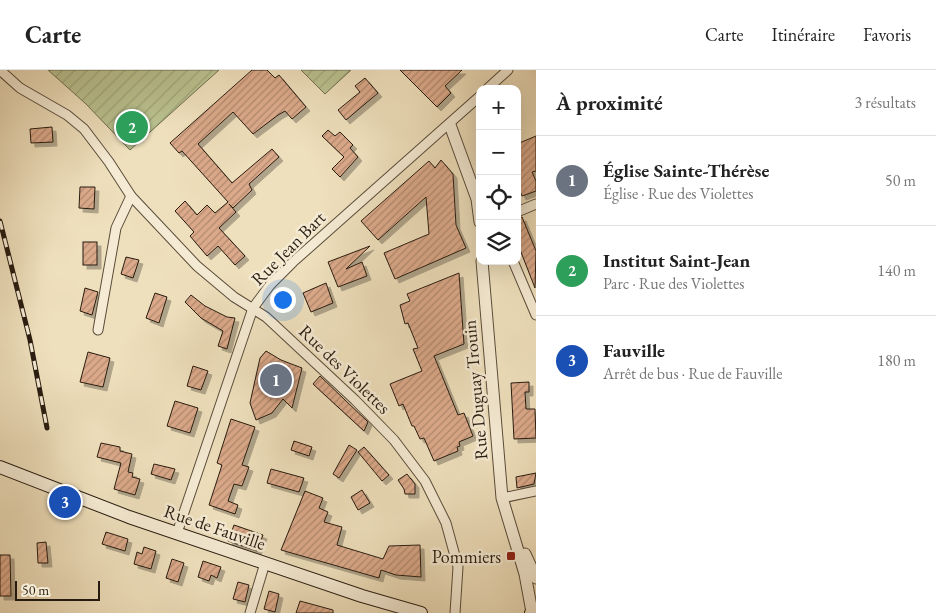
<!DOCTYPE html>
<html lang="fr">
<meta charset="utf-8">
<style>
body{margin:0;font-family:"EB Garamond",serif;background:#f2f2f2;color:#222}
.controls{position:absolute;right:15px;top:15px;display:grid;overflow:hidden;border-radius:10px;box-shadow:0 5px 20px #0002}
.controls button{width:45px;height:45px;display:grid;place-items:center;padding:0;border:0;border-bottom:1px solid #e0e0e0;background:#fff;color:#222;font:25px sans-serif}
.scale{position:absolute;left:15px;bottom:12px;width:85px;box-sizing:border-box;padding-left:5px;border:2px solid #271b0f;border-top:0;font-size:14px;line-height:18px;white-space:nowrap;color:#271b0f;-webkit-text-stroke:4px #f5ebd4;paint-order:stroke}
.you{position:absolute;left:282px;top:229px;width:18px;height:18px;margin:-12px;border:4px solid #fff;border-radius:50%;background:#1a73e8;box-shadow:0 0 0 8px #1a73e833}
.badge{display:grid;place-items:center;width:32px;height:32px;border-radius:50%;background:#8f2418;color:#fff;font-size:16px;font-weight:700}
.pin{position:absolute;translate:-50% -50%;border:2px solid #fff;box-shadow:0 1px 5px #0006}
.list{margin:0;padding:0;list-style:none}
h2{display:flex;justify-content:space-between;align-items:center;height:65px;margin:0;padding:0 20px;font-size:21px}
h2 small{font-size:16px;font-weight:400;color:#767676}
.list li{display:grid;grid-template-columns:32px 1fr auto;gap:15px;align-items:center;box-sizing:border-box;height:90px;padding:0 20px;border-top:1px solid #e0e0e0}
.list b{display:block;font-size:19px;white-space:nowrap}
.list p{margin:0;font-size:16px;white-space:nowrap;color:#767676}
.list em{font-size:16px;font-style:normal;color:#767676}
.icon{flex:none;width:28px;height:28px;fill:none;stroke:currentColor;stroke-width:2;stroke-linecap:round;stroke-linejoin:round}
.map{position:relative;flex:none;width:536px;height:543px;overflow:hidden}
header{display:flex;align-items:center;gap:30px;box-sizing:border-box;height:70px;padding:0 25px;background:#fff;border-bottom:1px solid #e0e0e0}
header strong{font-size:24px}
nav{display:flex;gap:28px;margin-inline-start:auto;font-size:18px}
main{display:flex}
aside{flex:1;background:#fff}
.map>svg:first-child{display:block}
.garden{fill:url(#garden-furrows);stroke:#706e50}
.building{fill:url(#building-hatch);stroke:#271b0f;filter:url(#shadow)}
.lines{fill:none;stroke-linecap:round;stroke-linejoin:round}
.minor-casing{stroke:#594c3a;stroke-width:11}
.tertiary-casing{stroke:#594c3a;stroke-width:13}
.secondary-casing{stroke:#271b0f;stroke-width:14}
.minor{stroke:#f5ebd4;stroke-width:9}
.tertiary{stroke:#f5ebd4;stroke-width:11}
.secondary{stroke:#f5ebd4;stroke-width:12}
.rail-casing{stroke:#271b0f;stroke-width:5}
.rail{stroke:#f5ebd4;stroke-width:3;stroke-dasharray:9;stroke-linecap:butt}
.poi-dot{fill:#8f2418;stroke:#f5ebd4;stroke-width:2}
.labels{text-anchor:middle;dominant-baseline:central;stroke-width:5;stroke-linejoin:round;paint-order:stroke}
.street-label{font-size:18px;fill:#271b0f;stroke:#f5ebd4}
.poi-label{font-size:18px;fill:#271b0f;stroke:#f5ebd4;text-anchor:end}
</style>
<header>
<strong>Carte</strong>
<nav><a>Carte</a><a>Itinéraire</a><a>Favoris</a></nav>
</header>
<main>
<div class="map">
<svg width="536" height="543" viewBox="0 0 536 543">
<defs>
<pattern id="garden-furrows" width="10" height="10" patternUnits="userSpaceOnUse" patternTransform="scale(1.25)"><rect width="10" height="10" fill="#bac290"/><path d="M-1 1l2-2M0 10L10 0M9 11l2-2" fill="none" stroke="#a0a67b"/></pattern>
<pattern id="building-hatch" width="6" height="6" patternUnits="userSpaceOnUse" patternTransform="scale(1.25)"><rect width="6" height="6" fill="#dcaa8b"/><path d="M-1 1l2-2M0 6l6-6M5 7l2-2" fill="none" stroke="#b28a70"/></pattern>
<filter id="shadow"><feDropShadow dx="4" dy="4" stdDeviation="0" flood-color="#0004"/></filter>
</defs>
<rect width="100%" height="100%" fill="#efe0bd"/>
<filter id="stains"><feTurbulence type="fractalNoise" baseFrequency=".004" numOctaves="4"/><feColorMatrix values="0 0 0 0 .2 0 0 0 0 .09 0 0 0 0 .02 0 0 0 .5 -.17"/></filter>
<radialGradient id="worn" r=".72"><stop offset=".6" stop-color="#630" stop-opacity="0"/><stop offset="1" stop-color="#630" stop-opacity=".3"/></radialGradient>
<g class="garden">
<polygon points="48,0 219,0 130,80 86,34"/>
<polygon points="301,0 351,0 325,24"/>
</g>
<g class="building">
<polygon points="252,0 267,0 275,8 279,5 306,37 292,49 285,41 278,45 253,64 233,42 198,74 232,113 272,79 279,87 249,114 252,120 233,138 229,134 236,142 219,158 245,186 235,195 218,176 207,186 190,166 194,162 175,141 185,131 197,145 207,135 215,143 228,132 182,81 179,83 170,73"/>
<polygon points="400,0 462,0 445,16 451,23 437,37"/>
<polygon points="365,8 378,23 346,50 338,40 360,22 355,16"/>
<polygon points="52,57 53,72 31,73 30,59"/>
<polygon points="328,60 335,66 340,62 353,75 350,78 358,87 340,107 332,99 344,87 322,66"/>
<polygon points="536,66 536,101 532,102 536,111 536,121 522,126 517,115 517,74"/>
<polygon points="441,90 453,104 456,155 466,178 395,209 384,183 429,164 426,127 378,170 361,151 429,91 435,98"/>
<polygon points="80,117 95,117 94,139 79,138"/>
<polygon points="522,147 536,181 535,218 517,172 517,148"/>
<rect x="83" y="172" width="14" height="23"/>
<polygon points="370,176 346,199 362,192 367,206 338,217 328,192"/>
<polygon points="126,187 139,190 133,208 121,204"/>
<polygon points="459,203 464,274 434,286 458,345 464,343 473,366 459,372 460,376 457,377 458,381 434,391 424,368 420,369 414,356 412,356 403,334 399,336 390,314 422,301 413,279 418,278 408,253 405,254 400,235 410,231 407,224"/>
<polygon points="326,213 333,233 311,242 303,223"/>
<polygon points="85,218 98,222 92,245 80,241"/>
<polygon points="155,223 167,227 159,253 146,248"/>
<polygon points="191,225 205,236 227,247 235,248 227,279 218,276 223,261 201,248 185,232"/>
<polygon points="266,281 281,290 302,298 292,338 283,329 272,343 256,350 250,333 260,288"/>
<polygon points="88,282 110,288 103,317 80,312"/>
<polygon points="193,296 208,301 201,320 187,316"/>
<polygon points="320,306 368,352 364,361 313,314"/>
<polygon points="529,312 529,322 525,322 526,339 535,339 536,368 514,369 511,313"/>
<polygon points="175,331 198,338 190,363 167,356"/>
<polygon points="231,349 255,357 242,395 249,397 242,416 234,414 228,431 238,435 235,444 209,435 222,395 217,393"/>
<polygon points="294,371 312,377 309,386 291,380"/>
<polygon points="101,373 120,377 120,381 132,384 128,402 133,403 132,407 140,409 135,425 114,419 121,393 97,387"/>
<polygon points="349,375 357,380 339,408 333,404"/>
<polygon points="364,377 389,405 382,411 358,382"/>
<polygon points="154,394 175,399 171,410 151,404"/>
<polygon points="271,399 304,408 299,422 267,413"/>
<polygon points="536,403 534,414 517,418 516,407"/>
<polygon points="407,404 415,414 415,424 405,424 404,419 398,410"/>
<polygon points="362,420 370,433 358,440 351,427"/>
<polygon points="305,421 323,428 319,438 328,442 324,452 342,457 337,475 383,489 389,476 420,475 421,507 396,505 381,500 379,508 281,480"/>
<polygon points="234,455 263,465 257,481 228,471"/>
<polygon points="106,462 128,469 125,481 102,474"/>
<polygon points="46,472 48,493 38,493 37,473"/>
<polygon points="144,477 156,481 151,499 134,494 137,482 142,484"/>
<polygon points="0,485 10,485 11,526 0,526"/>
<polygon points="172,489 184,493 178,512 166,508"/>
<polygon points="203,491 221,497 217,508 211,505 209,511 198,507"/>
<polygon points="238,512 249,515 245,532 233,529"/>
<polygon points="269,521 279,524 275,542 264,539"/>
<polygon points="300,531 333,540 333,543 296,543"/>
</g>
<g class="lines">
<g class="minor-casing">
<g id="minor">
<polyline points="0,0 20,18 67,45 84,59 109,92 131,126 197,196 234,227 266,247 355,330 394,370 425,411 446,453 458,497 455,543"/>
<polyline points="487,19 508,0"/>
<polyline points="517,142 536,134"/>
<polyline points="513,191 536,245"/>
<polyline points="98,260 116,158 131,126"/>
<polyline points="502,428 536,421"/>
<polyline points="177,463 253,238 270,215 293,192 480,26"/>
<polyline points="250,543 265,493"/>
</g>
</g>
<g class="tertiary-casing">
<g id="tertiary">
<polyline points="450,55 477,129 480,152"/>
<polyline points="482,191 502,428 525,504 532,542"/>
<polyline points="525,484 536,508"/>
</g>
</g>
<g class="secondary-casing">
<g id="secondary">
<polyline points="0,397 129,447 362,526 421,543"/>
<polyline points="531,543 536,540"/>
</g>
</g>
<use href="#minor" class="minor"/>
<use href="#tertiary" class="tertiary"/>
<use href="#secondary" class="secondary"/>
<g class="rail-casing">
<polyline id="rail" points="0,151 30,270 47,358"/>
</g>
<use href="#rail" class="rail"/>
</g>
<rect class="poi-dot" x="506" y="481" width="10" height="10" rx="2.5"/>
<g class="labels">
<g class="street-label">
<text transform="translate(288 178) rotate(-45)">Rue Jean Bart</text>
<text transform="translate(345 299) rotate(44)">Rue des Violettes</text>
<text transform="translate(475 320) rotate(-95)">Rue Duguay Trouin</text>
<text transform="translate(215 457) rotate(19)">Rue de Fauville</text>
</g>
<g class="poi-label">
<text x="501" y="486">Pommiers</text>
</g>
</g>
<rect width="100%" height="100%" filter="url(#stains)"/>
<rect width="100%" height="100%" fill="url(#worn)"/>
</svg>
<div class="controls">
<button>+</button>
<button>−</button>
<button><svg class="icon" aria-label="locate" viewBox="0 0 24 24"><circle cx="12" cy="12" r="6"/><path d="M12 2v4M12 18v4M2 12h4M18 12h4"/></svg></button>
<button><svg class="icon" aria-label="layers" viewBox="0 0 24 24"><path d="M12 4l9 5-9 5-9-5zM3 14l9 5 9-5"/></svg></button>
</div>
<div class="scale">50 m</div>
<div class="you"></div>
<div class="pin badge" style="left:276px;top:310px;background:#6b7280">1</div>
<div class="pin badge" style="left:132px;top:57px;background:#2e9e5b">2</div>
<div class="pin badge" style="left:65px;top:432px;background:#1a4fb4">3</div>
</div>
<aside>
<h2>À proximité<small>3 résultats</small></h2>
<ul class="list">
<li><span class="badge" style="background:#6b7280">1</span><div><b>Église Sainte-Thérèse</b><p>Église · Rue des Violettes</p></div><em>50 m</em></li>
<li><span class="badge" style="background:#2e9e5b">2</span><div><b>Institut Saint-Jean</b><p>Parc · Rue des Violettes</p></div><em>140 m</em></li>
<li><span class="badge" style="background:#1a4fb4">3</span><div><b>Fauville</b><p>Arrêt de bus · Rue de Fauville</p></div><em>180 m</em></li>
</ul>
</aside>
</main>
